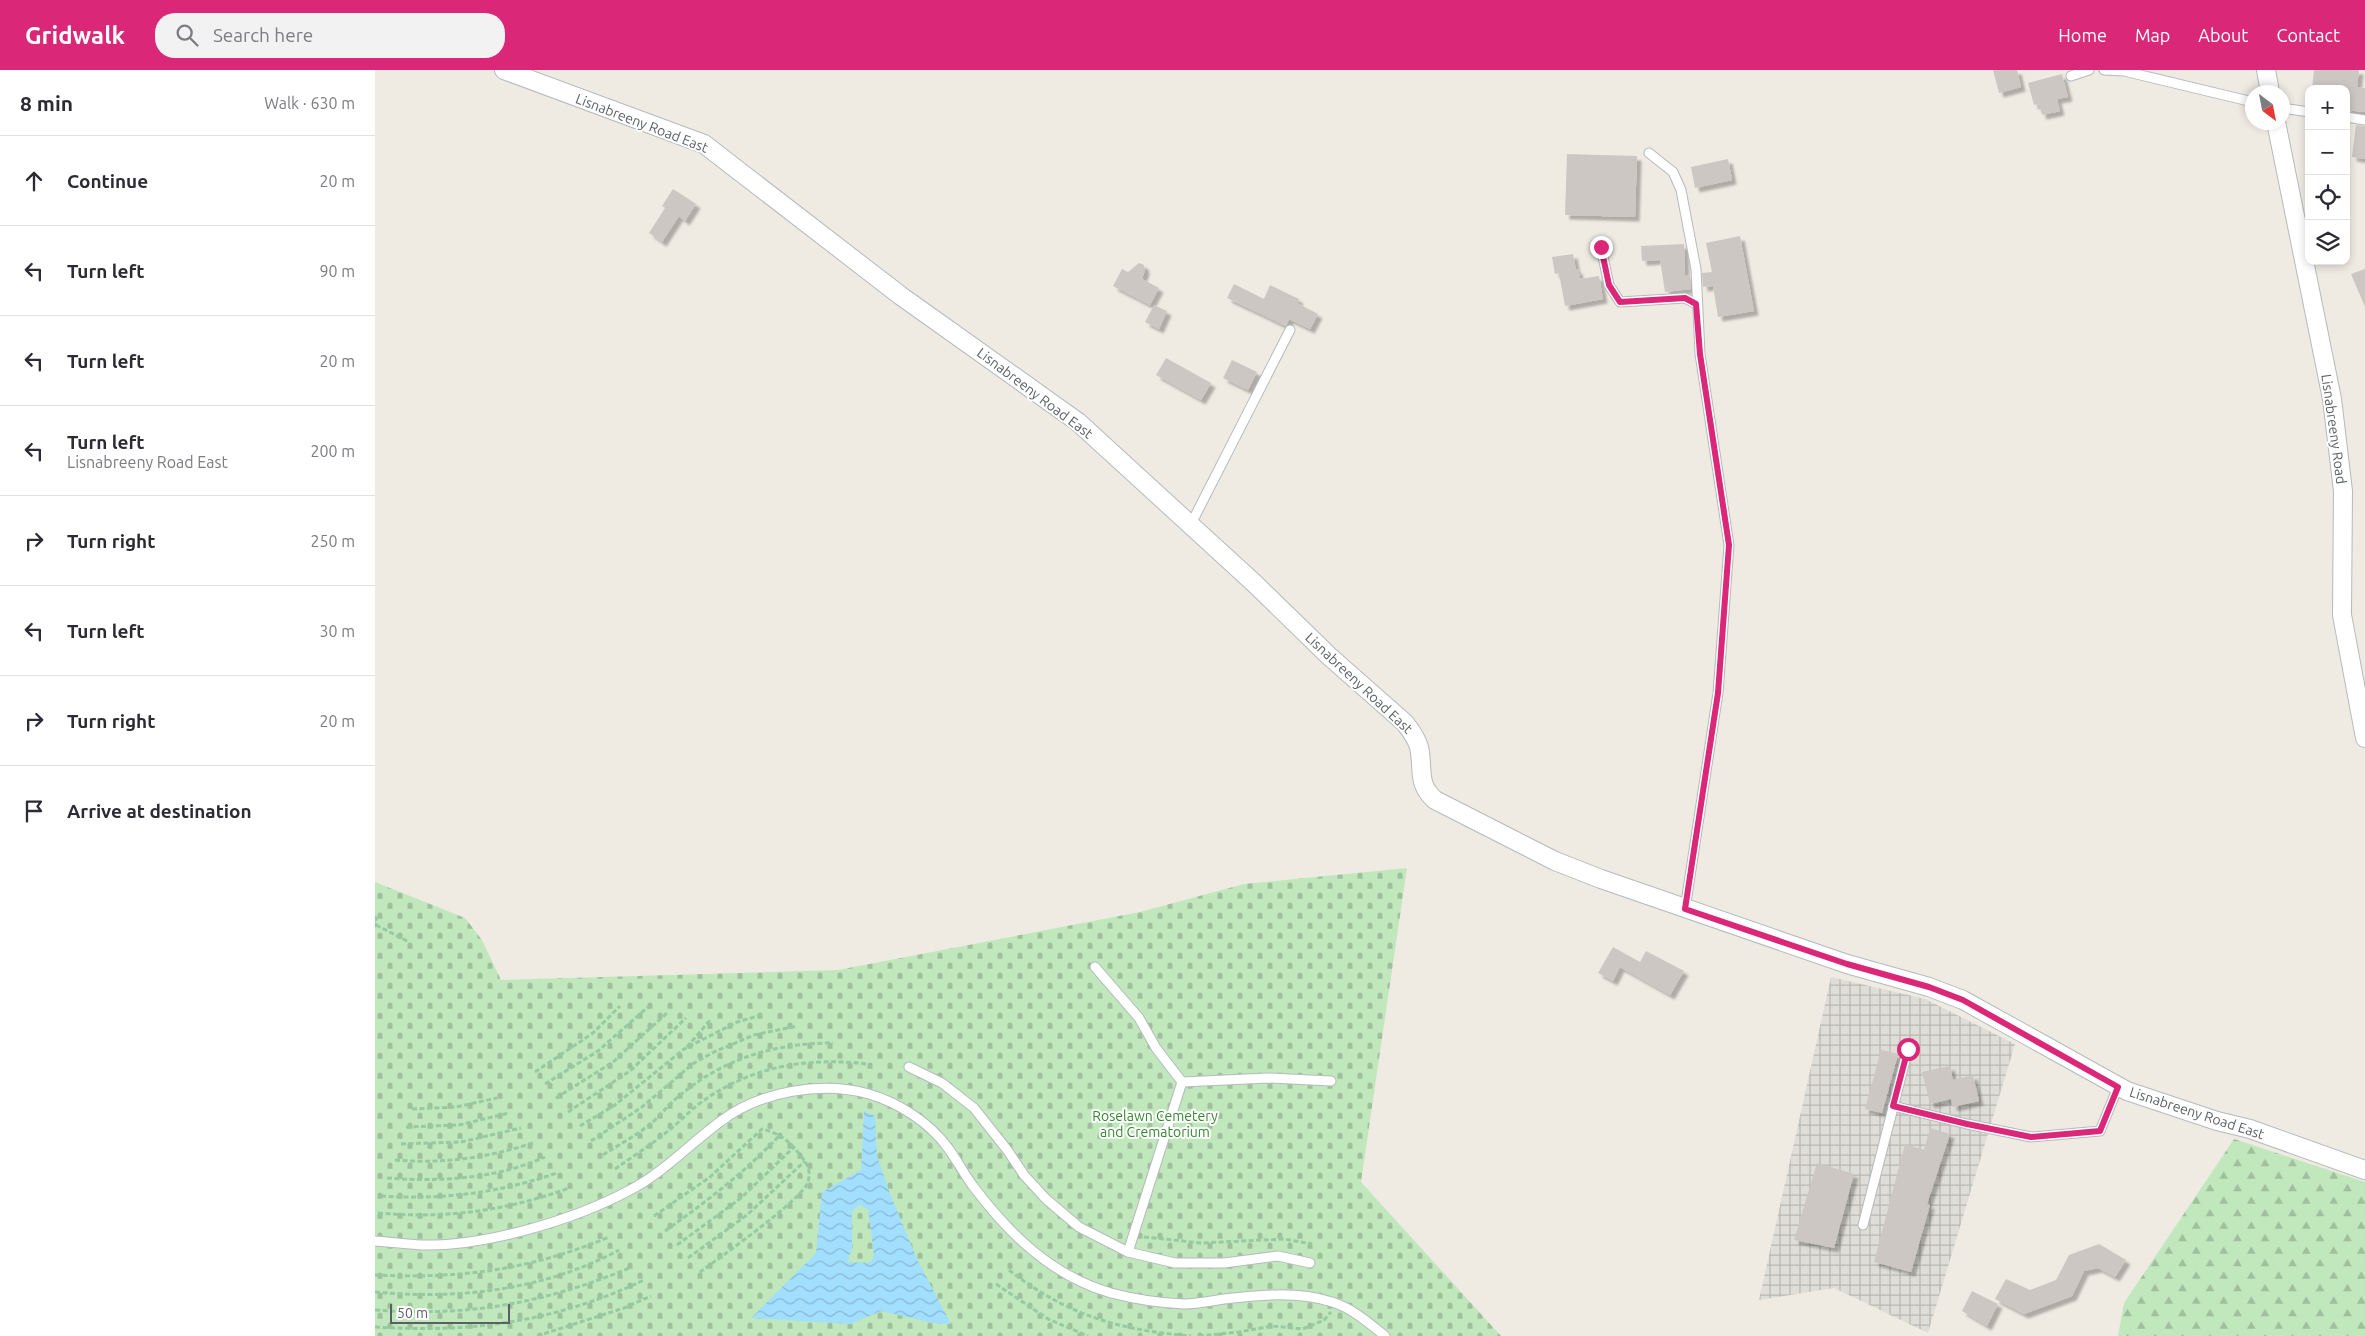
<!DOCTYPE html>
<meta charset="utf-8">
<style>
body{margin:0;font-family:Ubuntu,sans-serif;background:#f2f2f3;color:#2b2b33}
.controls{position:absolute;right:15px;top:15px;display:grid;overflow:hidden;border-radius:10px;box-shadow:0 2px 8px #0003}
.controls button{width:45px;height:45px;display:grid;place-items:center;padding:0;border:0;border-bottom:1px solid #e1e1e2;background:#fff;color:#2b2b33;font:25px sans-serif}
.compass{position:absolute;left:1870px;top:15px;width:45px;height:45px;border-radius:50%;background:#fff;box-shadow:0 2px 8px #0003;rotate:148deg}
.scale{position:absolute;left:15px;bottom:12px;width:120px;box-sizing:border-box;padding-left:5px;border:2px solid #5b6064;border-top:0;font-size:14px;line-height:18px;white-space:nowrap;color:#5b6064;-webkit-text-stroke:4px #fff;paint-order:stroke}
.stop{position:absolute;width:15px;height:15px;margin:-11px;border:4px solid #db2777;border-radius:50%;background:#fff}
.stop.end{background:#db2777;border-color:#fff;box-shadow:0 1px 5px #0008}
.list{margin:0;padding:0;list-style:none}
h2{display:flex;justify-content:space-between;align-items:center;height:65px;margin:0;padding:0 20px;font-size:21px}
h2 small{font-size:16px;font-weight:400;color:#7c7c81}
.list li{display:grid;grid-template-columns:32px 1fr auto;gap:15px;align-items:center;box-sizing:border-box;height:90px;padding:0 20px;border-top:1px solid #e1e1e2}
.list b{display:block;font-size:19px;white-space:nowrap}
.list p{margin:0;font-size:16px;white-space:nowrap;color:#7c7c81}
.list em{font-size:16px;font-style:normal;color:#7c7c81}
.icon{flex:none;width:28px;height:28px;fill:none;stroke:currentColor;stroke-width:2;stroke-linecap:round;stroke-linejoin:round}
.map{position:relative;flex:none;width:1990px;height:1266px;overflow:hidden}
header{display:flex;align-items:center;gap:30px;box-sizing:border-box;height:70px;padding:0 25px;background:#db2777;color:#fff}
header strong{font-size:24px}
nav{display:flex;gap:28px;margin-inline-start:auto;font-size:18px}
.search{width:350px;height:45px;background:#f2f2f3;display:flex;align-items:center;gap:12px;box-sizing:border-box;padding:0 18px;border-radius:20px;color:#7c7c81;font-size:19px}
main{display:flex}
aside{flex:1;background:#fff}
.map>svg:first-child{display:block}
.industrial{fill:url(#industrial-grid)}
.forest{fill:url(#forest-firs)}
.cemetery{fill:url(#cemetery-stones)}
.water{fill:url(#water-waves);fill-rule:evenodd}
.building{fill:#ccc7c2;filter:url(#shadow)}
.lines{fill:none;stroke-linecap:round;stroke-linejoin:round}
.lane-casing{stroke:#b5babe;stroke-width:11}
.street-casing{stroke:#b5babe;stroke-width:20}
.path{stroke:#96caa0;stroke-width:3;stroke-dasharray:5 2.5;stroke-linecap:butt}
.lane{stroke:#fff;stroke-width:9}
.street{stroke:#fff;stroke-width:18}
.route{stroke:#db2777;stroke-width:6}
.labels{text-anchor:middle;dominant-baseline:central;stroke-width:4;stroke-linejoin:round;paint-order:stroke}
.street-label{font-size:14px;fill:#5b6064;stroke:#fff}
.park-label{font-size:14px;fill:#34872f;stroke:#fff}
</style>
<header>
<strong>Gridwalk</strong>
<div class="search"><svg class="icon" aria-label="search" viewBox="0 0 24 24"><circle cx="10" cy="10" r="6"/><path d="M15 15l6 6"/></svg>Search here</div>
<nav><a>Home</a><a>Map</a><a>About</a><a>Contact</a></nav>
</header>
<main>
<aside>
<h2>8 min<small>Walk · 630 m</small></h2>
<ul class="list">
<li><svg class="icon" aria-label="ahead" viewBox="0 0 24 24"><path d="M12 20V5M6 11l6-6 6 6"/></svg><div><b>Continue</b></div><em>20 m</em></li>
<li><svg class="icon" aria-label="left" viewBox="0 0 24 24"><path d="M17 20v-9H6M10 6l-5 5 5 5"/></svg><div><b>Turn left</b></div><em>90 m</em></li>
<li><svg class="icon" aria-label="left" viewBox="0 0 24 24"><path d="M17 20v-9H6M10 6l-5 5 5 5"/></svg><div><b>Turn left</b></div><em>20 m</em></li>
<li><svg class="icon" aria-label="left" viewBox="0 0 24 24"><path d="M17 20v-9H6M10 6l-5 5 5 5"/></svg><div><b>Turn left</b><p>Lisnabreeny Road East</p></div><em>200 m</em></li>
<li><svg class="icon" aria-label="right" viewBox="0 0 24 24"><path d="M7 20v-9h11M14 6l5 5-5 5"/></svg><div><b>Turn right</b></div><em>250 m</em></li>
<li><svg class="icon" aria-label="left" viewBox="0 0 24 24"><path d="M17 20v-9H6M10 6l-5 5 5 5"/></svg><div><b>Turn left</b></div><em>30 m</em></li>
<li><svg class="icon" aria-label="right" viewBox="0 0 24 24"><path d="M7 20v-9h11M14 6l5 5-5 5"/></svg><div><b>Turn right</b></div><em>20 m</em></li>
<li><svg class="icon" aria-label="arrive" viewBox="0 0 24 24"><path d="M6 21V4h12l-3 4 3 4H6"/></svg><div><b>Arrive at destination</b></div></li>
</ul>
</aside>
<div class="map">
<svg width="1990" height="1266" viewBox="0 0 1990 1266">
<defs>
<pattern id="industrial-grid" width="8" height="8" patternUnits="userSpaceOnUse" patternTransform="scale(1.25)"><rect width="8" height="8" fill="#dfddd7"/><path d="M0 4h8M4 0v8" fill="none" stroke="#b8b7b2"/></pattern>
<pattern id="forest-firs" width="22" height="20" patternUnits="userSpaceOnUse" patternTransform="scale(1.25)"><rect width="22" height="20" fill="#c1e8bd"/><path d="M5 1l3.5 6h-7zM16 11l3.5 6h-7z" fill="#a0bf9d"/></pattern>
<pattern id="cemetery-stones" width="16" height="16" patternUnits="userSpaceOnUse" patternTransform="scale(1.25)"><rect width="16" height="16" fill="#c1e8bd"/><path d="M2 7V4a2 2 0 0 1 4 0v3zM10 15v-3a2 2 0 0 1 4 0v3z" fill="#a0bf9d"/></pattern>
<pattern id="water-waves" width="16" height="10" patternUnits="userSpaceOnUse" patternTransform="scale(1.25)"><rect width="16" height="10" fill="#a2dfff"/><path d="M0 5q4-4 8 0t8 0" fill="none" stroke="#87b8d2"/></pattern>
<filter id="shadow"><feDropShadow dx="4.5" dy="4.5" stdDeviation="1" flood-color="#0004"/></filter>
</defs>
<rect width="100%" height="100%" fill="#efebe3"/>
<polygon class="industrial" points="1456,907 1550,929 1640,974 1553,1263 1459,1218 1384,1230"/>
<polygon class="forest" points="1859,1069 1990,1112 1990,1266 1743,1266 1749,1233"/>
<polygon class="cemetery" points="1032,798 986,1112 1126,1266 0,1266 0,812 90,848 107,870 126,910 463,900 765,842 869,814"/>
<path class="water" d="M 489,1041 L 500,1046 L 502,1086 L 514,1121 L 542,1189 L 576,1254 L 558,1253 L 506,1241 L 476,1254 L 376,1248 L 441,1183 L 447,1122 L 486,1100 ZM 484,1135 L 493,1139 L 499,1185 L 495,1193 L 472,1192 L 477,1179 L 477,1142 Z"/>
<g class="building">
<polygon points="1618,0 1642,0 1646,17 1624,23"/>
<polygon points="1939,0 1984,0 1982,17 1990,18 1990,42 1971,40 1971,19 1937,19"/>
<polygon points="1687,4 1693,27 1682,29 1685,41 1667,45 1664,34 1659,35 1653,13"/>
<polygon points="1981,55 1990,56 1990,89 1977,87"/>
<polygon points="1192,84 1262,86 1260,147 1190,145"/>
<polygon points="1353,89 1357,110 1320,118 1316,97"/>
<polygon points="298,119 321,134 310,151 304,146 287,172 274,163 290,138 287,136"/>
<polygon points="1365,166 1379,241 1343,247 1338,216 1328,217 1327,203 1337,202 1331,173"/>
<polygon points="1309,174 1310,206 1315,205 1316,219 1290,222 1285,190 1267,191 1266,176"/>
<polygon points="1198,184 1201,200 1203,199 1205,209 1224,206 1228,229 1190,236 1184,203 1180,204 1177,187"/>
<polygon points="764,193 769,195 770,200 767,209 784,218 775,235 738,216 747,199 753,202"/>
<polygon points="1990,199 1990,237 1976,204"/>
<polygon points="859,214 889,229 895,215 924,229 922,233 943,244 935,259 914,249 911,256 852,228"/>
<polygon points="779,235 792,241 784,259 770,252"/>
<polygon points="791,288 836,313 826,330 781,305"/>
<polygon points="857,290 882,302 873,320 848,308"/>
<polygon points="1238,877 1265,892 1271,881 1309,901 1295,925 1245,897 1238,911 1223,903"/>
<polygon points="1506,980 1523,984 1507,1043 1490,1039"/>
<polygon points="1575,996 1578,1010 1598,1005 1604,1031 1578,1037 1576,1029 1555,1034 1547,1002"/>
<polygon points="1555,1058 1575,1064 1552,1134 1555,1135 1536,1202 1499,1192 1530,1074 1549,1080"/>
<polygon points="1442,1093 1479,1104 1459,1178 1419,1170"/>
<polygon points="1724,1174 1751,1190 1740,1207 1723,1198 1709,1201 1697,1226 1649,1244 1620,1229 1631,1209 1655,1220 1681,1210 1694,1185"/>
<polygon points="1597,1221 1623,1234 1612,1256 1587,1241"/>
</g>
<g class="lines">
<g class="lane-casing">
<g id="lane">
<polyline points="1729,0 1749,1 1878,32"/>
<polyline points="1696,6 1714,0"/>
<polyline points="1908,38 1934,42"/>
<polyline points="1971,47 1990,50"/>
<polyline points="1274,83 1298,102 1306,120 1321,199 1325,284 1354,475 1343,623 1310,839"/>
<polyline points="1226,177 1234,215 1245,232 1310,228 1321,234"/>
<polyline points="816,454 915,260"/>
<polyline points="720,897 764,948 781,978 807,1012 753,1182"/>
<polyline points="534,997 567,1013 599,1038 633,1081 649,1105 671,1129 704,1157 753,1182 800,1193 849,1193 903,1186 935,1193"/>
<polyline points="807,1012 893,1008 956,1011"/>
<polyline points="1518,1036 1592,1054 1656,1067 1725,1061 1743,1017"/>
<polyline points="1488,1155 1533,979"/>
<path d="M 0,1171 C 15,1172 30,1174 46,1175 C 109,1177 199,1150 255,1120 C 288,1103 316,1073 346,1051 C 386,1021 446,1011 494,1024 C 524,1033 554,1052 573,1078 C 582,1090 589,1104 598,1116 C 634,1164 677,1206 736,1223 C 759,1229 785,1233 809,1234 C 822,1234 836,1231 849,1229 C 885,1225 922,1221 957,1232 C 977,1238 994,1253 1010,1266"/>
</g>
</g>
<g class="street-casing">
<g id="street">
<path d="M 129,0 L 329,74 L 526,226 L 703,352 L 879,513 L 954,586 L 1030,653 C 1036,661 1041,667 1044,677 C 1049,699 1041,713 1060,730 L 1180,791 L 1226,809 L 1472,894 L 1554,917 L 1588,930 L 1752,1021 L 1842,1051 L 1875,1059 L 1990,1100"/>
<polyline points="1891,0 1895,22"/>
<polyline points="1901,52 1957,329 1968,421 1967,545 1990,668"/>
</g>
</g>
<g class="path">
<polyline points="0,846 2,852 0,857"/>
<polyline points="1,855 34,872"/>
<polyline points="312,977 336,949"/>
<polyline points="160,1002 218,963 245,936"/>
<polyline points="170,1014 223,981 273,937"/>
<polyline points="181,1028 238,992 292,943"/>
<polyline points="37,1039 81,1037 122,1028"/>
<polyline points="193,1042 255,1001 311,948"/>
<polyline points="205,1056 240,1035 309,979 362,952 387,945"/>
<polyline points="31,1057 84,1055 134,1043"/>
<polyline points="216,1071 267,1037 319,993 339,982 379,965 422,956"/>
<polyline points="26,1074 86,1072 146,1058"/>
<path d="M 228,1085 C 245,1074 264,1064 279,1051 C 289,1041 298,1030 309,1022 C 353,987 403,973 458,973"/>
<path d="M 20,1090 C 68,1094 112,1088 158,1073"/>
<path d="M 240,1099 C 257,1087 276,1075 293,1061 C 305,1052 315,1040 328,1031 C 377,996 434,987 492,994"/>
<path d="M 12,1108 C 65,1112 121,1109 170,1087"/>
<path d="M 6,1126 C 67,1130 124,1123 182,1103"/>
<path d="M 3,1143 C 70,1149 131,1141 194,1118"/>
<path d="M 279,1146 L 335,1107 L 387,1059 C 401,1062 413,1070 422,1081 C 430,1091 437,1098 433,1112 C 428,1129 343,1189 325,1202"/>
<path d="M 290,1161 C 331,1132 370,1102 404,1066"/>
<polyline points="769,1167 827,1173 909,1169 937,1174"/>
<polyline points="302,1175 366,1128 419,1077"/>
<polyline points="313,1188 372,1145 430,1091"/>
<path d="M 634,1200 C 692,1245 743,1260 816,1266"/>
<path d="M 0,1205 C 85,1209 155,1200 234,1167"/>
<polyline points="621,1214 673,1249 713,1266"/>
<path d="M 0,1222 C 83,1230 170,1220 244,1180"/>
<path d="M 0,1240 C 95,1247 170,1233 257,1197"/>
<path d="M 0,1257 C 97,1263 180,1252 269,1210"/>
<polyline points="162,1266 249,1238 276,1226"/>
<polyline points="824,1266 864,1262 897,1256 928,1259 949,1250 956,1242"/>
</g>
<use href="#lane" class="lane"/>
<use href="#street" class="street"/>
</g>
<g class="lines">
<polyline class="route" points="1226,177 1234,215 1245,232 1310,228 1321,234 1325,284 1354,475 1343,623 1310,839 1472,894 1554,917 1588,930 1743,1017 1725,1061 1656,1067 1592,1054 1518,1036 1533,979"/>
</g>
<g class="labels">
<g class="street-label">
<text transform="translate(267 53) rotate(21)">Lisnabreeny Road East</text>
<text transform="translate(660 323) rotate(37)">Lisnabreeny Road East</text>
<text transform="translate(1959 359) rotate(82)">Lisnabreeny Road</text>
<text transform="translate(984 613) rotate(43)">Lisnabreeny Road East</text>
<text transform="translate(1822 1043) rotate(18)">Lisnabreeny Road East</text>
</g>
<g class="park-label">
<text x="780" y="1046">Roselawn Cemetery<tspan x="780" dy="16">and Crematorium</tspan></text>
</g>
</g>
</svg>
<div class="controls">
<button>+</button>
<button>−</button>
<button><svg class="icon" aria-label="locate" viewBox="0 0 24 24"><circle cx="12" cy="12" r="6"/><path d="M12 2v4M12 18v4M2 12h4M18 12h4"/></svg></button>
<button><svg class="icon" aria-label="layers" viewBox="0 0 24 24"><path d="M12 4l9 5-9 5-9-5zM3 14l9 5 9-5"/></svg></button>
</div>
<svg class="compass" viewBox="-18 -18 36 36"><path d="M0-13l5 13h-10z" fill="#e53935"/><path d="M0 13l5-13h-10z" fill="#7c7c81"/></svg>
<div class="scale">50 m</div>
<div class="stop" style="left:1533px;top:979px"></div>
<div class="stop end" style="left:1226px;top:177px"></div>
</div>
</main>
